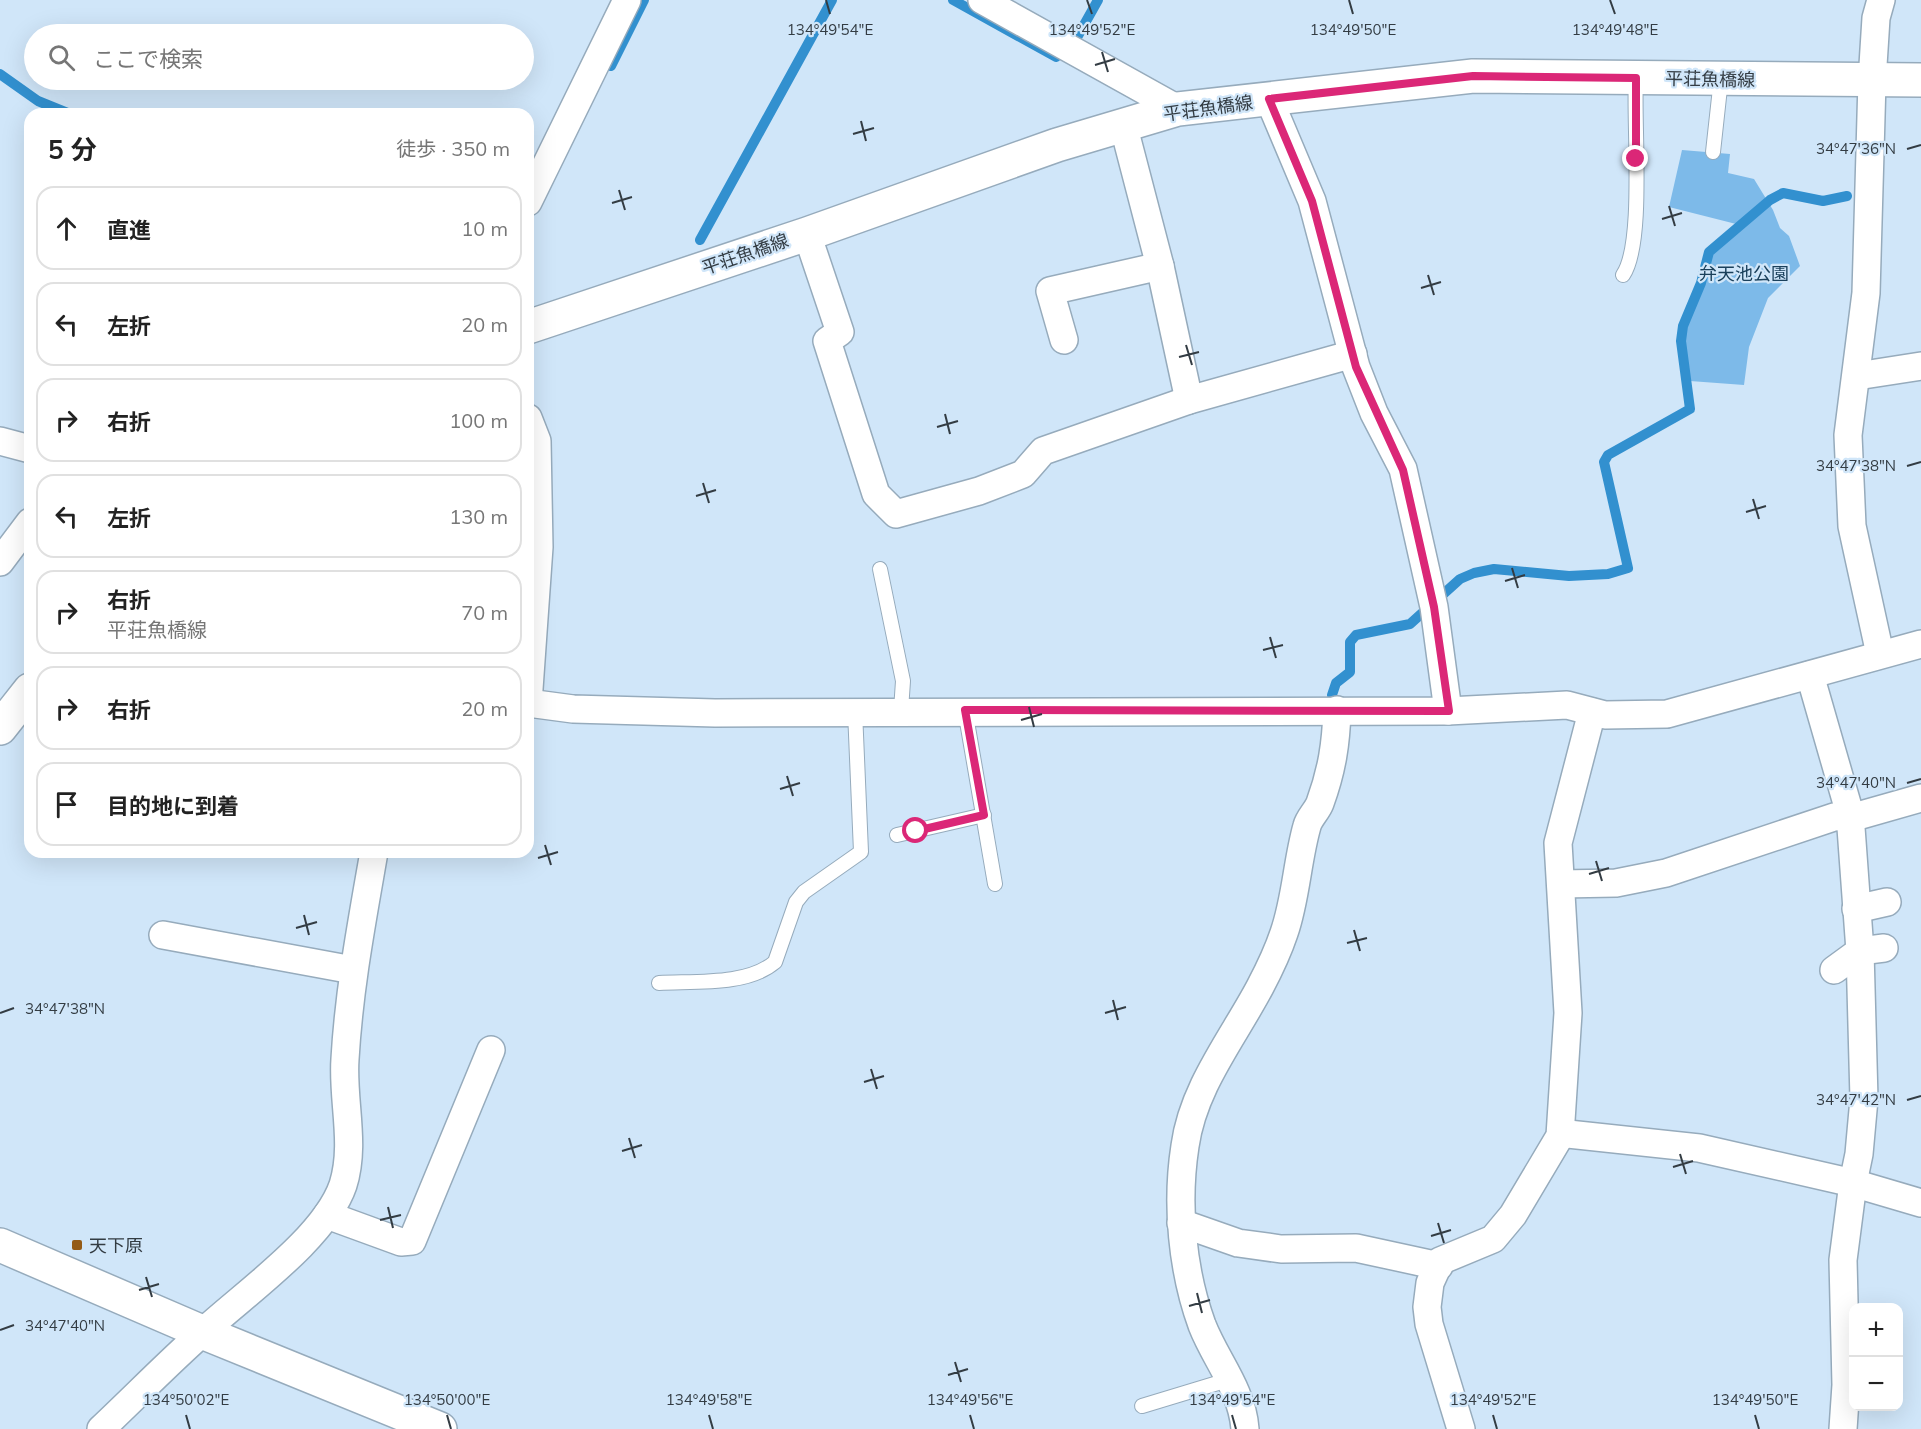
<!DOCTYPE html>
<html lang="ja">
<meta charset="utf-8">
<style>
body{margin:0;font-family:Mulish,"Noto Sans JP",sans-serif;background:#f6f6f6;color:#222}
.controls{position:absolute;right:18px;bottom:18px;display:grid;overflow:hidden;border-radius:12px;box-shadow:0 6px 24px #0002}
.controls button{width:54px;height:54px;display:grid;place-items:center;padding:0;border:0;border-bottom:2px solid #e0e0e0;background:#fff;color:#222;font:30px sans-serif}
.stop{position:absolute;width:18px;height:18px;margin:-14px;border:4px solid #db2777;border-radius:50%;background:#fff}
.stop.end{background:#db2777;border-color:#fff;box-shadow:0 2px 6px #0008}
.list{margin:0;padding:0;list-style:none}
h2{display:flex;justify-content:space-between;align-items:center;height:78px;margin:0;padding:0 24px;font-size:26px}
h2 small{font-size:20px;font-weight:400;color:#767676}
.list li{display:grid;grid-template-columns:39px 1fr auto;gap:18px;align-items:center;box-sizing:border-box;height:84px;margin:0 12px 12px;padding:0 12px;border:2px solid #e0e0e0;border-radius:18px}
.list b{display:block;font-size:22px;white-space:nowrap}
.list p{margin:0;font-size:20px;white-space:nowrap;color:#767676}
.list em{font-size:20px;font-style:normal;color:#767676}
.icon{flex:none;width:33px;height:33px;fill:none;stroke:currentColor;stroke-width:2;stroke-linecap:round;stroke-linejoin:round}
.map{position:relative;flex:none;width:1921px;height:1429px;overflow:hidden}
.search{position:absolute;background:#fff;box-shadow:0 6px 24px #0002;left:24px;top:24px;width:510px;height:66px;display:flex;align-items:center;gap:15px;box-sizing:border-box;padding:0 21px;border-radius:33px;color:#767676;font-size:22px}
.panel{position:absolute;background:#fff;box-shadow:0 6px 24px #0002;left:24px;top:108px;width:510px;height:750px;border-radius:18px}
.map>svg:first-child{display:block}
.green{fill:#7dbae9}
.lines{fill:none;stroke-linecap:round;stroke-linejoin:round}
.stream{stroke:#3290cf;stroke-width:10}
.lane-casing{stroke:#96abbc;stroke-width:16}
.street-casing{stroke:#96abbc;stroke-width:30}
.secondary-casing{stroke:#96abbc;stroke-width:36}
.lane{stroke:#fff;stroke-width:14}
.street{stroke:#fff;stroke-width:27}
.secondary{stroke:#fff;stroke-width:33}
.route{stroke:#db2777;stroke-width:8}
.ticks{fill:none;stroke:#333c43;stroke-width:2}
.poi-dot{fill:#945b16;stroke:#d0e6f9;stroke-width:2}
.labels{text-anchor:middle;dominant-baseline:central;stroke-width:4.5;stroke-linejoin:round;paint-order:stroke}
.street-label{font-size:18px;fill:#333c43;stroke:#d0e6f9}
.park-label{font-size:18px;fill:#1a405b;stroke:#d0e6f9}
.poi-label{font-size:18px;fill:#333c43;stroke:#d0e6f9;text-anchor:start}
.ticks-label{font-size:15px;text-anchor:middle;fill:#333c43;stroke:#d0e6f9;stroke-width:4.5;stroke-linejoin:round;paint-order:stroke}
</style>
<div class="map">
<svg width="1921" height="1429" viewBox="0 0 1921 1429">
<rect width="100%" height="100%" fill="#d0e6f9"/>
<polygon class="green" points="1682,150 1730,154 1728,173 1754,179 1773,210 1780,228 1789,236 1800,266 1768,298 1749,347 1744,385 1690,381 1684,340 1685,329 1713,253 1744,226 1669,207"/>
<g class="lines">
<g class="stream">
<polyline points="953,0 1056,57"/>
<polyline points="1075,41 1098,0"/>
<polyline points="611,66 644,0"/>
<polyline points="0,74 38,101 70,114"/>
<polyline points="700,240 832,0"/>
<polyline points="1332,695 1336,683 1350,672 1350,642 1356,635 1410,624 1460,579 1474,573 1494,569 1569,576 1608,574 1628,568 1604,462 1608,455 1690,409 1681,341 1683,326 1701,283 1709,252 1770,200 1783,193 1823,201 1847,196"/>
</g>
<g class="lane-casing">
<g id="lane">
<polyline points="1713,152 1721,79"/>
<path d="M 1623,275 C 1645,243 1633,121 1636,78"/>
<polyline points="880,569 903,681 901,710"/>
<polyline points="965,710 995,884"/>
<polyline points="897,835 984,815"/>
<path d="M 659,983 C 694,981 747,986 775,962 L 796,902 L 804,892 L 861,852 L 855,711"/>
<polyline points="1142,1406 1231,1379"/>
</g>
</g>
<g class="street-casing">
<g id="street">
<polyline points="982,0 1178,109"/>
<polyline points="1269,99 1312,201 1356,367 1374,413 1403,469 1434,607 1448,711"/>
<polyline points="1123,124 1160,266 1189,400"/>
<polyline points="528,202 627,0"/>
<polyline points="807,234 840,332 827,341 876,494 896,514 979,491 1023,474 1043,451 1189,400 1353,354"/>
<polyline points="1064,340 1050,291 1160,266"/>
<polyline points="1857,376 1921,366"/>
<polyline points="528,418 537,441 539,547 528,703"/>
<polyline points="0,441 30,449"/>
<polyline points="0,562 30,522"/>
<polyline points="1880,654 1852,526 1848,435 1866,293 1872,81 1876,18 1881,0"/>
<polyline points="1810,675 1850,814 1860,951 1864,1099 1859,1154 1853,1183 1843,1260 1846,1385 1843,1429"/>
<polyline points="528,703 573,709 715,713 1448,711 1567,705 1605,715 1667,714 1921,644"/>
<polyline points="1561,884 1616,883 1666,873 1834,817 1861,815 1921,798"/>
<polyline points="1856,909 1887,902"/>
<polyline points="163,935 353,970"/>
<polyline points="1834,970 1860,951 1884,948"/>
<polyline points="1560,1136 1568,1134 1699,1148 1853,1183 1921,1203"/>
<polyline points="327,1215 401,1242 412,1241 491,1050"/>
<polyline points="1181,1223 1238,1243 1281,1249 1356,1248 1439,1266"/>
<path d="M 101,1429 C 135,1397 168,1363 203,1332 C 244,1294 325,1238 343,1185 C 356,1144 342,1100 345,1059 C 349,989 362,921 374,852"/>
<path d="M 1245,1429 C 1242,1389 1216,1361 1202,1325 C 1182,1270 1176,1204 1185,1146 C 1193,1087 1233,1038 1260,987 C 1269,970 1278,951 1284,933 C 1296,899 1297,861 1307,826 C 1309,818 1317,811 1320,803 C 1332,770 1336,744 1337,710"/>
<polyline points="1461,1429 1429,1324 1427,1307 1430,1283 1440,1261 1493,1239 1513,1215 1560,1136 1568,1013 1558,843 1592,712"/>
</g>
</g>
<g class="secondary-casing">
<g id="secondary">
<polyline points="528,327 807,234 1057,145 1178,109 1473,76 1921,80"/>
<polyline points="0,728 30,690"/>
<polyline points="0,1245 202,1332 440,1429"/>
</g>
</g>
<use href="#lane" class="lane"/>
<use href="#street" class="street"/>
<use href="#secondary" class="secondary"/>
</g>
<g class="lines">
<polyline class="route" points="916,831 984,815 965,710 1449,711 1434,607 1403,470 1356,367 1312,201 1269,99 1473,76 1636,78 1636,159"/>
</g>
<path class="ticks" d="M 826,0 L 830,14M 1087,0 L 1092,14M 1349,0 L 1353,14M 1610,0 L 1615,14M 1102,52 L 1108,72M 1095,65 L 1115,59M 861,121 L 866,141M 853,134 L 874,128M 1907,149 L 1921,145M 619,190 L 625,210M 612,203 L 632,197M 1669,206 L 1675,226M 1662,219 L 1682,213M 1428,275 L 1434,295M 1421,288 L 1441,282M 1186,345 L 1192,365M 1179,357 L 1199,352M 945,414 L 950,434M 937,427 L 958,421M 1907,466 L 1921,462M 703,483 L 709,503M 696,496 L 716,490M 1753,499 L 1759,519M 1746,512 L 1766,506M 1512,568 L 1518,588M 1505,581 L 1525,575M 1270,637 L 1276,658M 1263,650 L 1283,645M 1029,707 L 1034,727M 1021,720 L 1042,714M 787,776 L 793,796M 1907,783 L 1921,779M 780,789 L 800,783M 545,845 L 551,865M 538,858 L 558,852M 1596,861 L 1602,881M 1589,874 L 1609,868M 304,915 L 309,935M 296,928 L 317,922M 1354,930 L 1360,951M 1347,943 L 1367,938M 1113,1000 L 1118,1020M 0,1013 L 14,1008M 1105,1013 L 1126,1007M 871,1069 L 877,1089M 864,1082 L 884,1076M 1907,1100 L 1921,1096M 629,1138 L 635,1158M 622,1151 L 642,1145M 1680,1154 L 1686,1174M 1673,1167 L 1693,1161M 388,1207 L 393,1228M 380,1220 L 401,1215M 1438,1223 L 1444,1243M 1431,1236 L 1451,1230M 146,1277 L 152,1297M 139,1290 L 159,1284M 1197,1293 L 1202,1313M 1189,1306 L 1210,1300M 0,1330 L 14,1325M 955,1362 L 961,1382M 948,1375 L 968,1369M 186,1415 L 190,1429M 447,1415 L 451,1429M 709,1415 L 713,1429M 970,1415 L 974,1429M 1232,1415 L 1236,1429M 1493,1415 L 1497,1429M 1755,1415 L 1759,1429"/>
<rect class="poi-dot" x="71" y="1239" width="12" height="12" rx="3"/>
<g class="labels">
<g class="street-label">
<text transform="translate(1710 79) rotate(1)">平荘魚橋線</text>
<text transform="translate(1208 108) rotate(-8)">平荘魚橋線</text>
<text transform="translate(745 254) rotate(-19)">平荘魚橋線</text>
</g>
<g class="park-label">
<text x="1744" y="273">弁天池公園</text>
</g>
<g class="poi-label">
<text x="89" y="1245">天下原</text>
</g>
</g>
<g class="ticks-label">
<text x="830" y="35">134°49'54"E</text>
<text x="1092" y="35">134°49'52"E</text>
<text x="1353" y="35">134°49'50"E</text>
<text x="1615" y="35">134°49'48"E</text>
<text x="1856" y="154">34°47'36"N</text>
<text x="1856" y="471">34°47'38"N</text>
<text x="1856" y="788">34°47'40"N</text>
<text x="65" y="1014">34°47'38"N</text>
<text x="1856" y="1105">34°47'42"N</text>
<text x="65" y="1331">34°47'40"N</text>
<text x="186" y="1405">134°50'02"E</text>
<text x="447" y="1405">134°50'00"E</text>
<text x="709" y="1405">134°49'58"E</text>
<text x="970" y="1405">134°49'56"E</text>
<text x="1232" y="1405">134°49'54"E</text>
<text x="1493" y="1405">134°49'52"E</text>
<text x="1755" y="1405">134°49'50"E</text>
</g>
</svg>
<div class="controls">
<button>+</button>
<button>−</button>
</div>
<div class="stop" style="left:916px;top:831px"></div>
<div class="stop end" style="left:1636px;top:159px"></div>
<div class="search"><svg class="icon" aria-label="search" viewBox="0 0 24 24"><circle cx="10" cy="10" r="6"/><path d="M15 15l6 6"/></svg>ここで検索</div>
<section class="panel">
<h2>5 分<small>徒歩 · 350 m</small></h2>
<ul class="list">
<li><svg class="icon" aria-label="ahead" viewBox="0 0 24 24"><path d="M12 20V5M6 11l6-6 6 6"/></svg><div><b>直進</b></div><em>10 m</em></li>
<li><svg class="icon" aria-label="left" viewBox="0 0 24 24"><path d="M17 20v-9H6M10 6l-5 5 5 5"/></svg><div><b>左折</b></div><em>20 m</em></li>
<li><svg class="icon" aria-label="right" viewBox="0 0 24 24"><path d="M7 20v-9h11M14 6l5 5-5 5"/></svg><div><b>右折</b></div><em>100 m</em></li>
<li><svg class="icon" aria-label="left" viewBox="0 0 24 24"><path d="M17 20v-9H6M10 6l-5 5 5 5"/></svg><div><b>左折</b></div><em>130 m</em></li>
<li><svg class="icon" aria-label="right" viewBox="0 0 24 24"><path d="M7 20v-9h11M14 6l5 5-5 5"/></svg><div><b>右折</b><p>平荘魚橋線</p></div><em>70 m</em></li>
<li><svg class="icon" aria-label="right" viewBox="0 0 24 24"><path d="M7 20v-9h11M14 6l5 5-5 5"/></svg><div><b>右折</b></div><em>20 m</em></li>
<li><svg class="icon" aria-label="arrive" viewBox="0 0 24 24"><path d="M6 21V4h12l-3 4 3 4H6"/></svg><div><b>目的地に到着</b></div></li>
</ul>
</section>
</div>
